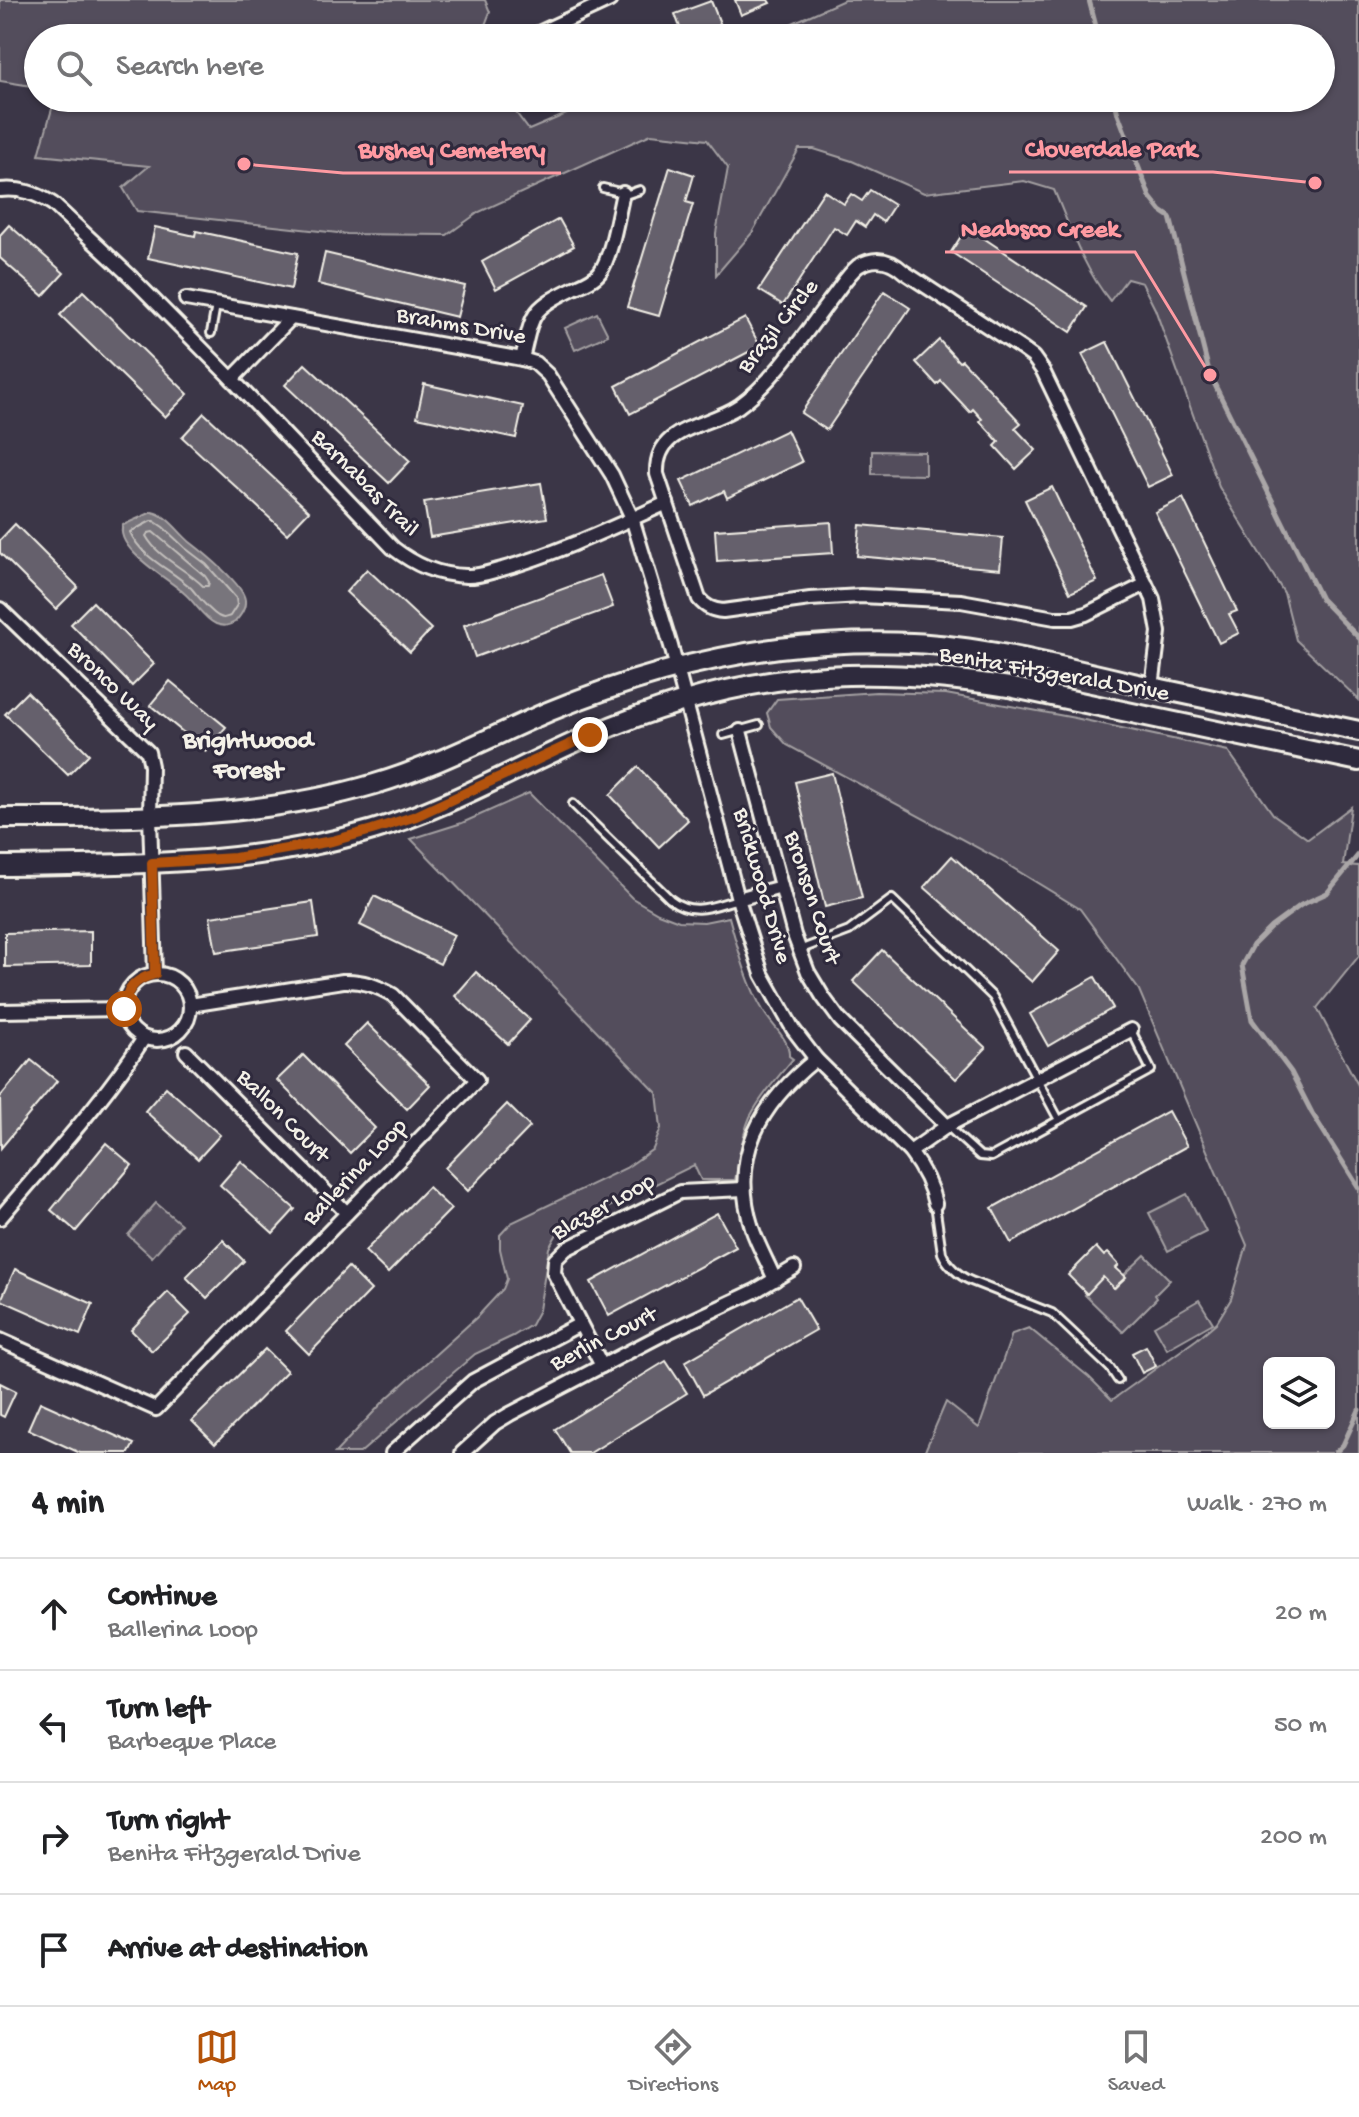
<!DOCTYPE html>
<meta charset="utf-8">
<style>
body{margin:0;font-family:"Gochi Hand",sans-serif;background:#f6f6f6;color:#202124}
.controls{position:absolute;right:24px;bottom:24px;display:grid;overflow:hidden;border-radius:12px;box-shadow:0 2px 6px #0004}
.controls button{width:72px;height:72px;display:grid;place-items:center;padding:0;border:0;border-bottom:2px solid #e0e0e0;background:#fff;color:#202124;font:40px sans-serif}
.stop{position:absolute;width:24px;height:24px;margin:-18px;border:6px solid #b45309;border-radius:50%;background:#fff}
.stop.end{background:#b45309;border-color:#fff;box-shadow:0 2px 8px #0008}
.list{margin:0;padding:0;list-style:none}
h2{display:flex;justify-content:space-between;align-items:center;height:104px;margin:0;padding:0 32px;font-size:34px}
h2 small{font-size:26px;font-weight:400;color:#757577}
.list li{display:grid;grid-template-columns:52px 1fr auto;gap:24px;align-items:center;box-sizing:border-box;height:112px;padding:0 32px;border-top:2px solid #e0e0e0}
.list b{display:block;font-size:30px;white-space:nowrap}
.list p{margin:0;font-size:26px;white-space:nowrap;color:#757577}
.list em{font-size:26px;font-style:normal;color:#757577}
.icon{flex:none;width:44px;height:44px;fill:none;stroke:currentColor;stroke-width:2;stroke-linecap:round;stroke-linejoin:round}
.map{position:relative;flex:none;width:1359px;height:1453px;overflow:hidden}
.search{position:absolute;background:#fff;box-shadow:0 2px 6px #0004;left:24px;right:24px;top:24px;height:88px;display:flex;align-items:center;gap:20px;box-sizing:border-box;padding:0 28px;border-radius:44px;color:#757577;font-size:30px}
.sheet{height:552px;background:#fff}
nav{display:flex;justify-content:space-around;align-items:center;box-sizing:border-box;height:112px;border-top:2px solid #e0e0e0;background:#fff;font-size:22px;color:#757577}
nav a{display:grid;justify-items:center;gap:4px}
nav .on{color:#b45309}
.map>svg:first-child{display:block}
.green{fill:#534e5c;stroke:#a4a0a2;stroke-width:2;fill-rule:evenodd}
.water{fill:#78747b;stroke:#aaa6a7;stroke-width:2}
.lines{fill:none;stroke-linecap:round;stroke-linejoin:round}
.shore{stroke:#c2bfbc;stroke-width:2}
.stream{stroke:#aaa6a7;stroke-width:5}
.building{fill:#65616c;stroke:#f4f1e8;stroke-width:2}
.lane-casing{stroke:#f4f1e8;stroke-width:12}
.street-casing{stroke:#f4f1e8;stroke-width:18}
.secondary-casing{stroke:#f4f1e8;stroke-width:24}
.lane{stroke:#2f2a3d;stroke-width:6}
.street{stroke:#2f2a3d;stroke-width:12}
.secondary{stroke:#2f2a3d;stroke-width:18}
.route{stroke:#b45309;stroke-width:10}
.labels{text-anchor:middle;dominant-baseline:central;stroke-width:6;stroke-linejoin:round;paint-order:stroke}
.street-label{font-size:24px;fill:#f4f1e8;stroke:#2f2a3d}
.neighbourhood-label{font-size:26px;font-weight:bold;fill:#f4f1e8;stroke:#2f2a3d}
.leader{fill:none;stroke:#ff9aa2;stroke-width:3}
.callout-dot{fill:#ff9aa2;stroke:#2f2a3d;stroke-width:3}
.callout-label{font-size:26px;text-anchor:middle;font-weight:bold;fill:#ff9aa2;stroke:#2f2a3d;stroke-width:6;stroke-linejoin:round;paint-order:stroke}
</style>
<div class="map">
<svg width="1359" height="1453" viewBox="0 0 1359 1453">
<rect width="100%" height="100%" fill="#3b3647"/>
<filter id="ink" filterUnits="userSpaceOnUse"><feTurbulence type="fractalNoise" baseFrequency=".0125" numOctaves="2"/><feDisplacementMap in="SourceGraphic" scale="16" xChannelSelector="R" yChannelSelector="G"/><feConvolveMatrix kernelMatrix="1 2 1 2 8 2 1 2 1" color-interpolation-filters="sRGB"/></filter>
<g filter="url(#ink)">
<g class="green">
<polygon points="0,0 485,0 490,12 480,38 38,38 38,87 0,81"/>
<path d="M 844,0 L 1359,0 L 1359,700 L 1296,640 L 1284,593 L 1219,487 L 1155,309 L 1142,283 L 1127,279 L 1110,301 C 1084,269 1070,228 1054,190 L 1024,181 L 924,193 L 852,161 L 814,149 L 799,149 L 752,233 L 716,275 L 716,233 L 728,168 L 707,140 L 651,134 L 479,212 L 447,235 L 347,234 L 137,211 L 123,188 L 149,166 L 39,155 L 55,98 L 505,98 L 529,130 L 604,98 L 1321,98 L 1321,38 L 759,38 Z"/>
<polygon points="597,313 608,335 575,350 565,328"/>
<polygon points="872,451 925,452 925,475 872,474"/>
<path d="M 876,692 L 946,694 L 1075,718 L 1228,751 L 1273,814 L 1308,839 L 1351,807 L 1343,865 L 1359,866 L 1359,956 L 1317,1008 L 1359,1087 L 1359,1453 L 924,1453 L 946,1402 L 979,1428 L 1012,1334 L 1029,1328 L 1089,1377 L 1112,1400 L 1197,1339 L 1217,1322 L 1231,1299 L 1247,1245 L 1139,990 L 1080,909 L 995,857 L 787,745 L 771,727 L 767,713 L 777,699 ZM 1269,1363 L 1329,1363 L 1329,1423 L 1269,1423 Z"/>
<path d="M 529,793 L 632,898 L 658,913 L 679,921 L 704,922 L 729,917 C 738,949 747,984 764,1012 C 772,1026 790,1039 789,1056 L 793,1059 C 778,1077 761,1096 750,1117 C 741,1137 740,1159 735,1180 L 701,1180 L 694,1165 L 558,1232 L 549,1248 L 539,1310 L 531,1325 L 513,1336 L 475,1354 L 360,1453 L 335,1453 L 386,1399 L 477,1317 L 503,1289 L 507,1279 L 500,1249 L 500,1235 L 511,1223 L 626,1168 L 653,1149 L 661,1128 L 657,1093 L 411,839 L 462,823 Z"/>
<polygon points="1187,1194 1206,1232 1168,1251 1149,1213"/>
<polygon points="156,1203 181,1224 152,1257 128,1235"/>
<polygon points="1145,1255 1170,1280 1155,1295 1157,1298 1123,1332 1085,1295 1103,1277 1115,1288 1125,1277 1125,1274"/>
<polygon points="1199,1300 1213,1323 1167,1349 1154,1326"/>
</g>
<path class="water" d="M 152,512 C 168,515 178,532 190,542 C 203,552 244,585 245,600 C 246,609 240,616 235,622 C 228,626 224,627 216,624 C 203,618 195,602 184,593 C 169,579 113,548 123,525 Z"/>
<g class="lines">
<g class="shore">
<path d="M 151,521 L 154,521 L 163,527 L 185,548 L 206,564 L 236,598 L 237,605 L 230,616 C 224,618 224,619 218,616 C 207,609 199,597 191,588 C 171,569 142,559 130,532 Z"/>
<path d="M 153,532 L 205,576 L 209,582 L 208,586 L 203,586 C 185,568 159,559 146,536 L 148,533 Z"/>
</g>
<g class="stream">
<polyline points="1089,0 1099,38"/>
<polyline points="1114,98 1118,114 1150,197 1161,211 1170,217 1210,375 1321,599 1359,638"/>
<polyline points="1359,854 1327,893 1301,905 1271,927 1253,945 1242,965 1252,1020 1291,1072 1312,1113 1359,1188"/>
<polyline points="1335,1453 1343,1445 1359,1410"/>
</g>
</g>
<g class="building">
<polygon points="735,0 768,0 770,3 741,15"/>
<polygon points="711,1 722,28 696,38 684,38 675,14"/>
<polygon points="670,167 694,175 686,202 693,204 659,316 627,307"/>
<polygon points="870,190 894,205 883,222 873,215 865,227 856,221 847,235 834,227 783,305 759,290 824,191 844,204 851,194 862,201"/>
<polygon points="559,219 574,246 496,289 482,262"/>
<polygon points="9,225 64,273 43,296 0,258 0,235"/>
<polygon points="155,227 195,236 196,231 298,253 291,289 148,258"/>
<polygon points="967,227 1087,307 1071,332 951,252"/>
<polygon points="325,253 465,286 457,317 318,284"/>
<polygon points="83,291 188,394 165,417 60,315"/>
<polygon points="884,291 910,308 827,430 801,413"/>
<polygon points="745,318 760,346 630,414 616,386"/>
<polygon points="939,340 959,362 962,360 1021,423 1015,428 1036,450 1016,469 995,446 999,442 980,421 982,419 973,409 970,412 941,381 937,385 916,362"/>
<polygon points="1107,342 1173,475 1148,487 1082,354"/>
<polygon points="305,364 410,461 389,483 285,385"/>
<polygon points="424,384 523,406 516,438 417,417"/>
<polygon points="204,413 309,511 287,534 182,437"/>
<polygon points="787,430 802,462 727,498 724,491 693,506 681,481"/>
<polygon points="541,483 547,518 430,537 424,502"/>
<polygon points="1052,487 1097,581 1070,593 1025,500"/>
<polygon points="1183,498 1237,611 1229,614 1239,633 1219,643 1155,512"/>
<polygon points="831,522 833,553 717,561 715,530"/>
<polygon points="15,524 78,587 56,609 0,553 0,540"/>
<polygon points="860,525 1003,538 1000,569 857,556"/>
<polygon points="367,569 431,629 410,652 346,592"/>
<polygon points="601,575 613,607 475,657 464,625"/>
<polygon points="93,602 154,664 132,686 71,624"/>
<polygon points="170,681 226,727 206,751 150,705"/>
<polygon points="27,692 89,754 68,775 5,714"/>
<polygon points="638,767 688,820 659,847 610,795"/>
<polygon points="832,773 862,898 825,907 795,782"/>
<polygon points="952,856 1059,951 1032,982 924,887"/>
<polygon points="374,896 454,935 440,964 360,925"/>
<polygon points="313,902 318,937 216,952 210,917"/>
<polygon points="91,931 91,965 5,967 5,933"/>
<polygon points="882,950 986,1048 956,1079 853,981"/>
<polygon points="476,972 530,1020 508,1044 455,996"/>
<polygon points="1095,977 1113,1008 1048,1046 1030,1014"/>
<polygon points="367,1023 430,1085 407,1109 344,1046"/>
<polygon points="303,1055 375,1128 350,1153 277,1080"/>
<polygon points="31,1060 57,1081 1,1148 0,1097"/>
<polygon points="166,1087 220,1135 198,1159 145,1111"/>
<polygon points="507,1104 530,1127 468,1191 445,1168"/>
<polygon points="1168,1111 1187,1146 1011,1243 992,1208"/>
<polygon points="106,1143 132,1165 76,1231 51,1210"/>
<polygon points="241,1161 295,1209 273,1233 220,1185"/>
<polygon points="428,1187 451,1209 388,1273 365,1251"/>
<polygon points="717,1213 736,1247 609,1316 591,1282"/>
<polygon points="223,1240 244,1261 207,1298 186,1277"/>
<polygon points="1096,1247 1104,1256 1108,1253 1110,1255 1119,1265 1116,1268 1126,1277 1114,1288 1103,1277 1087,1294 1068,1275"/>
<polygon points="348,1267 371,1290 309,1354 286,1331"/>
<polygon points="15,1269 93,1304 80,1335 1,1300"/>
<polygon points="168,1292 190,1314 152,1351 131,1330"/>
<polygon points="797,1297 816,1330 703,1395 685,1362"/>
<polygon points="1146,1346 1156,1366 1142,1373 1132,1353"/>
<polygon points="265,1349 287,1371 215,1444 192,1421"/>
<polygon points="666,1361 687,1393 590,1453 570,1453 555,1429"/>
<polygon points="0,1383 16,1391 4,1417 0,1415"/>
<polygon points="40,1402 134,1444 129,1453 80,1453 28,1429"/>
</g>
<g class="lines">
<g class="lane-casing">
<g id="lane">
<polyline points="603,188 628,194 640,190"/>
<polyline points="211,333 216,305"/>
<polyline points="723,735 759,725"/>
<path d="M 573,804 L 670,899 C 693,917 713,906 738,899"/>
<polyline points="799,950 849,931 892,899 993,997 1059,1120"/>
<polyline points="947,1126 980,1156 991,1157 1151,1070 1131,1030"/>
<path d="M 935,1204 L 942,1253 C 947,1265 959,1276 971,1281 L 1052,1313 L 1110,1368 L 1118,1380"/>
</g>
</g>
<g class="street-casing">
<g id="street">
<polyline points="528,38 610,0"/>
<path d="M 0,190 C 21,188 36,193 53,204 L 130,276 L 227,374 L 393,548 C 415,565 437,575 466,576 C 478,577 490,572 502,569 C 559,553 613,527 667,503"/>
<path d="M 186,299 L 522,359 L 535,363 L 548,375 L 612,475 L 632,518 L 671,646 L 738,899 L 762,974 L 793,1029 L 816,1059 L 910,1152 C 923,1169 931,1184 935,1204"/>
<path d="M 522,359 C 533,313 530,309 574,288 C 583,284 594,280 600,272 C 612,256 618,213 623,193"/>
<polyline points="232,379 291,318"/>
<path d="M 1146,584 L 1086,614 L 1072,618 L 1055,618 L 961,601 L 861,596 L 810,599 L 723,611 C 712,610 706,607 699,599 L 657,474 C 655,425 707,428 739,406 C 775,380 804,334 831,299 C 840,288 847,275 858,266 C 875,256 890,259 904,272 L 1022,349 L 1033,357 L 1043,371 L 1153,599 L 1159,632 L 1152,687"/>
<polyline points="0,609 148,752 151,766 150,817 155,974"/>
<polyline points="740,731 794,935 808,972 823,997 840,1020 947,1126"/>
<polyline points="738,899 781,887"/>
<circle cx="157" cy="1007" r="33"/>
<polyline points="0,1011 124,1009"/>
<polyline points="186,1052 347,1213"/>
<polyline points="910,1152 947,1126 1131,1030"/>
<path d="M 0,1218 C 49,1159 103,1102 144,1038"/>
<path d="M 775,1280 C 768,1263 758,1246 752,1228 C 729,1156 760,1104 816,1059"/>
<path d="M 0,1340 L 156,1409 L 477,1080 L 393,995 C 377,986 362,980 343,981 L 190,1005"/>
<polyline points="602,1366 554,1273 555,1260 566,1249 680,1192 744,1189"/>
<polyline points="392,1453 473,1381 580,1324"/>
<polyline points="462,1453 495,1423 510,1414 663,1334 755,1291 794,1268"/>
</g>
</g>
<g class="secondary-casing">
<g id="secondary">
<path d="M 0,818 C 126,818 253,820 375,784 C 436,766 492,736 550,711 C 622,681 702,658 779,648 C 823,643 868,641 912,643 C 983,646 1063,667 1133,683 C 1208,699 1284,715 1359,731"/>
<path d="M 0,866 C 127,864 249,867 373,830 C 448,808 517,767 589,736 C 734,673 854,662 1009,687 L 1359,761"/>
</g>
</g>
<use href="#lane" class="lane"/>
<use href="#street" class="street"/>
<use href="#secondary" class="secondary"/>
</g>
</g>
<g class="lines" filter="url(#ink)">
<path class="route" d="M 124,1009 C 126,989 135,979 155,974 L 152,863 L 235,858 L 332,841 L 372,830 L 416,816 L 590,735"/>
</g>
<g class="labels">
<g class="street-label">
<text transform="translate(461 327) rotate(10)">Brahms Drive</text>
<text transform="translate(779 327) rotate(-51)">Brazil Circle</text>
<text transform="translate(364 484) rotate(45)">Barnabas Trail</text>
<text transform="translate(1054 675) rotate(10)">Benita Fitzgerald Drive</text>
<text transform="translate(112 687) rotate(44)">Bronco Way</text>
<text transform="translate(761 886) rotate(74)">Brickwood Drive</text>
<text transform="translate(811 898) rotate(72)">Bronson Court</text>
<text transform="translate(282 1117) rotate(45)">Ballon Court</text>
<text transform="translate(356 1173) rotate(-46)">Ballerina Loop</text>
<text transform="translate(604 1208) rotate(-29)">Blazer Loop</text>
<text transform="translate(604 1340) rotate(-27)">Berlin Court</text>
</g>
<g class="neighbourhood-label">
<text x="248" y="742">Brightwood<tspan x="248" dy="30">Forest</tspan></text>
</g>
</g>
<path class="leader" d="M1315 183L1213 172H1009M244 164L343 173H561M1210 375L1135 252H945"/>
<g class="callout-dot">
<circle cx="1315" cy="183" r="8"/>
<circle cx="244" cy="164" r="8"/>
<circle cx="1210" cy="375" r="8"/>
</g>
<g class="callout-label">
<text x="1111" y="156">Cloverdale Park</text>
<text x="452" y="157">Bushey Cemetery</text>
<text x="1040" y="236">Neabsco Creek</text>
</g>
</svg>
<div class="controls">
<button><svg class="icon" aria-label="layers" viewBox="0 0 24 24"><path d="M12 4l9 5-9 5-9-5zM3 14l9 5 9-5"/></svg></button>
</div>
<div class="stop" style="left:124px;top:1009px"></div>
<div class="stop end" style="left:590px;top:735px"></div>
<div class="search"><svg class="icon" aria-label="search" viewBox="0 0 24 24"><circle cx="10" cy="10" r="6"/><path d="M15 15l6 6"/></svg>Search here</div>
</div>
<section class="sheet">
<h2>4 min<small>Walk · 270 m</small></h2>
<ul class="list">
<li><svg class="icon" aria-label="ahead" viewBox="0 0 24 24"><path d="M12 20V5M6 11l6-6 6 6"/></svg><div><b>Continue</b><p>Ballerina Loop</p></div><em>20 m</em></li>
<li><svg class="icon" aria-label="left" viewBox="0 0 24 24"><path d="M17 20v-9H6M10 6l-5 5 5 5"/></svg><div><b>Turn left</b><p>Barbeque Place</p></div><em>50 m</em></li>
<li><svg class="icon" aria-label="right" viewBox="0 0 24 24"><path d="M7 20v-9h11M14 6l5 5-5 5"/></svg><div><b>Turn right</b><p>Benita Fitzgerald Drive</p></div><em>200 m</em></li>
<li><svg class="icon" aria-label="arrive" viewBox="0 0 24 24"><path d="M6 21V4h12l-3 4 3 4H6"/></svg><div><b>Arrive at destination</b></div></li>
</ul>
</section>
<nav>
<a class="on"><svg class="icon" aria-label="map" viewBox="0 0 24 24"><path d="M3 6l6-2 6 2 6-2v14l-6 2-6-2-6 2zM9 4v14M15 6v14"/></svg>Map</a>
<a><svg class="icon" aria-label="directions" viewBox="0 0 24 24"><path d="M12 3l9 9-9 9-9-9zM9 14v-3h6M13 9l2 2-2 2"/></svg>Directions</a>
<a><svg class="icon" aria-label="saved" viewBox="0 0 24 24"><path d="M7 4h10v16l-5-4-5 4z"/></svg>Saved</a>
</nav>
